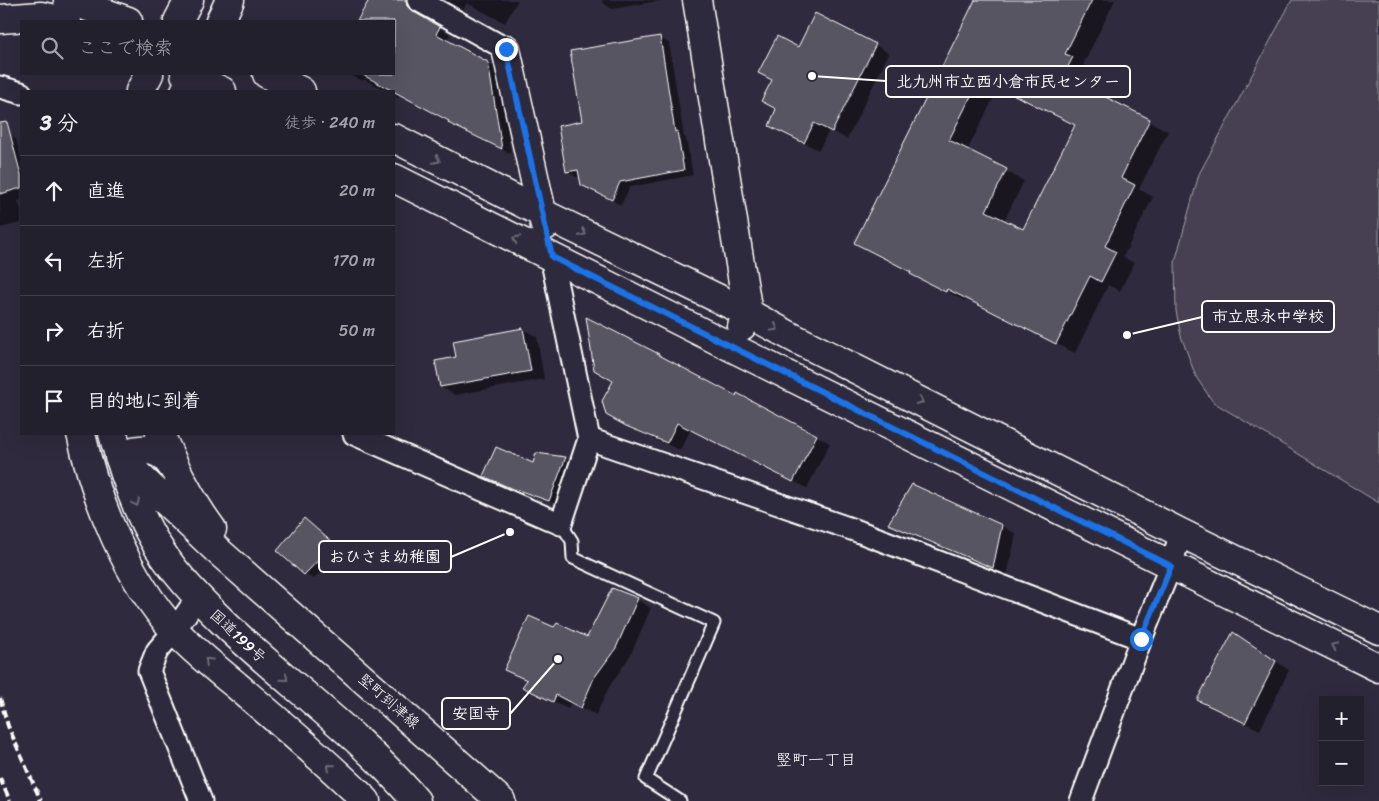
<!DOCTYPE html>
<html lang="ja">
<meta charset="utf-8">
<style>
body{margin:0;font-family:Sriracha,"Klee One",sans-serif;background:#2f2d3a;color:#f1f3f6}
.controls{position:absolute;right:15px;bottom:15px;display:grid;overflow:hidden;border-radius:0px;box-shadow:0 5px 20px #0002}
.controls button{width:45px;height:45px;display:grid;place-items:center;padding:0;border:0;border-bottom:1px solid #403e4a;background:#23202e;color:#f1f3f6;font:25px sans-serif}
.stop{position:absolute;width:15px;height:15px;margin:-11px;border:4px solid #1a73e8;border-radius:50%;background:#fff}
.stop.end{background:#1a73e8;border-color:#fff;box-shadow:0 1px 5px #0008}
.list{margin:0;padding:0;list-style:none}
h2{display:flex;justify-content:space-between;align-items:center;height:65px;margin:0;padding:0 20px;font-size:21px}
h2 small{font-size:16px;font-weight:400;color:#a3a3aa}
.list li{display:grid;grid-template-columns:32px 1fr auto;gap:15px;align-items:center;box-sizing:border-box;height:70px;padding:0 20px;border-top:1px solid #403e4a}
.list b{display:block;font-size:19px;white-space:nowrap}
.list em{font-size:16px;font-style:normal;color:#a3a3aa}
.icon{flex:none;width:28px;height:28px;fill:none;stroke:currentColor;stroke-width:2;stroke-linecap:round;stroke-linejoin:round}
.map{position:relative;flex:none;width:1379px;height:801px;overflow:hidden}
.search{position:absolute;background:#23202e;box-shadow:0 5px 20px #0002;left:20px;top:20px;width:375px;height:55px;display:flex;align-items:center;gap:12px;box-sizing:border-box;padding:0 18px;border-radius:0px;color:#a3a3aa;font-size:19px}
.panel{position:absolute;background:#23202e;box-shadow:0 5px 20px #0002;left:20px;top:90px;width:375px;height:345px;border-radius:0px}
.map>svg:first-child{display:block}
.green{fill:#464152;stroke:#a2a0a8}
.shadow{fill:#0007;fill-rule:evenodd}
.building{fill:#595564;stroke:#fff;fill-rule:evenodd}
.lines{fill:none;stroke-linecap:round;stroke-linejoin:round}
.service-casing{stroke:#fff;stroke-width:15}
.minor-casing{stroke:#fff;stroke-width:25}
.tertiary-casing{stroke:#fff;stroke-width:31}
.secondary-casing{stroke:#fff;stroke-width:31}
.trunk-casing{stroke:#fff;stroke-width:31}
.service{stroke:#2f2a3d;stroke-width:11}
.minor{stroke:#2f2a3d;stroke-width:21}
.tertiary{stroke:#2f2a3d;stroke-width:28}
.secondary{stroke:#2f2a3d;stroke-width:28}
.trunk{stroke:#2f2a3d;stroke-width:28}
.rail{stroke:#fff;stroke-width:4;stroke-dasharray:8 4;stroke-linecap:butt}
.oneway{stroke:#6d6a77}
.route{stroke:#1a73e8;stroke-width:6}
.labels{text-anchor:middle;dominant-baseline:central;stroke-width:4;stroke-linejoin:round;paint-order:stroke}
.street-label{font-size:15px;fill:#fff;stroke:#2f2a3d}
.neighbourhood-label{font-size:16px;fill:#fff;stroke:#2f2a3d}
.leader{fill:none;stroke:#fff;stroke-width:2}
.callout-dot{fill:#fff;stroke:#2f2a3d;stroke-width:2}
.callout{fill:#2f2a3d;stroke:#fff;stroke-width:2}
.callout-label{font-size:16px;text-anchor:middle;font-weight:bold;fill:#fff}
</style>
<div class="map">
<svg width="1379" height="801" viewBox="0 0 1379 801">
<rect width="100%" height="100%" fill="#2f2a3d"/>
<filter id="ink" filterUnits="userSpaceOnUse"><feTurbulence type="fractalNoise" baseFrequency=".02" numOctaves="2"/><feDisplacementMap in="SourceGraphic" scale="10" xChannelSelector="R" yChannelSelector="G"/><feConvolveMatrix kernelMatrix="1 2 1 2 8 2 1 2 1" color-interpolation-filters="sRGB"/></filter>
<g filter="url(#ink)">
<polygon class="green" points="1292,0 1379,0 1379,503 1213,402 1196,377 1181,336 1176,311 1175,262 1199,174"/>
<g class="shadow">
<polygon points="370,0 417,0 416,6 417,13 422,18 450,34 446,41 498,69 511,154 460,129 449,123 451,121 400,94 398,98 394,96 394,91 386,91 364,79 363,81 349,74 394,74 394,21 359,21"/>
<polygon points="446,0 518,0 505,23 467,3 463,10"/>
<polygon points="602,0 664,0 612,9 603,3"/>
<path d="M 976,0 L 1115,0 L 1083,65 L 1090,69 L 1081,86 L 1168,131 L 1139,189 L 1153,197 L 1123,257 L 1134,263 L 1120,291 L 1108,285 L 1075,353 L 966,299 L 965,301 L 912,274 ZM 999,87 L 1076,126 L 1024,231 L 1004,221 L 1024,181 L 967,151 Z"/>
<polygon points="660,38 669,43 684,137 686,138 693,175 630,187 621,205 592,190 581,176 576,177 567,171 584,122"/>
<polygon points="875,45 889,53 847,139 829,130 819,150 784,133 798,48"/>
<polygon points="0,131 16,139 21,158 21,200 18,201 21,211 21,223 0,228"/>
<polygon points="523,329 537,337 544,379 455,395 441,387"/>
<polygon points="737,395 830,443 807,488 691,429 680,450 640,433 607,414 736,397"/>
<polygon points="565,458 575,464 559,505 525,493 524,495 484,476"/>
<polygon points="304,520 314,526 342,550 314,579 305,574"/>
<polygon points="890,523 1002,526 1016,534 1007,575 904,531"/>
<polygon points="637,600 651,608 630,656 609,687 596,715 571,702 568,709 538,695 524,687 527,681 505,670 554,628 587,639"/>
<polygon points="1247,642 1289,670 1260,730 1213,708"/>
</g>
<g class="building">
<polygon points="369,0 406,0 407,6 412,11 440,27 436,34 488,62 502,149 448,123 449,121 361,74 394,74 394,21 357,21"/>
<path d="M 975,0 L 1092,0 L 1065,54 L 1073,57 L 1063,76 L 1150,119 L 1121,178 L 1135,185 L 1105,246 L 1116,252 L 1101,282 L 1090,276 L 1056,344 L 947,289 L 946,292 L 910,274 L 911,272 L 854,243 ZM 980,78 L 1075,125 L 1023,229 L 986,211 L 1007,169 L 949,140 Z"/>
<polygon points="815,13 876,44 832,132 814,123 804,143 769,126 776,109 761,101 772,80 758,73 777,36 798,47"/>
<polygon points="660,36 675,132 677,131 684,170 620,182 612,200 581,185 578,170 566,172 558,126 582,121 570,51"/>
<polygon points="7,122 21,175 21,188 0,194 0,123"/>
<polygon points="586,317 659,354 659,355 736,396 737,393 817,435 793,482 677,423 667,443 626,426 606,415 602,401 613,381 594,370"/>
<polygon points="523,328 531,371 440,387 435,361 456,357 453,341"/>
<polygon points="496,447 533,463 536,453 566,457 549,501 515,489 515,490 483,476"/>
<polygon points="912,484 1002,525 993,568 888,524"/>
<polygon points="304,518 334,544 304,575 277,551"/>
<polygon points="612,588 638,598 616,648 594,678 581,708 556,695 553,702 522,687 527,680 504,670 529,616 554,627 557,623 587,637"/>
<polygon points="1233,632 1276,661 1245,723 1197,700"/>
</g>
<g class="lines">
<g class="service-casing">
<polyline id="service" points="561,524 572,541 573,558 714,623 646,779 680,801"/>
</g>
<g class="minor-casing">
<g id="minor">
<polyline points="418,0 506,49"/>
<polyline points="0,87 21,93"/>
<polyline points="354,434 561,524 589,439 551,257"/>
<polyline points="589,439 860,532 1141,639"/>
<polyline points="197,598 175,630 157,651 149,671 201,801"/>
<polyline points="1081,801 1141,639 1171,565 1181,533"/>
</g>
</g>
<g class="tertiary-casing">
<g id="tertiary">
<polyline points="68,0 128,21"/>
<polyline points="697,0 748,313 742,326"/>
<polyline points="0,19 41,16 66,21"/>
<polyline points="506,49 545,226"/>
<polyline points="185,74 222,91"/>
<polyline points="267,74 301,91"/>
<polyline points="394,138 542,213 748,313 794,338 1181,533 1379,630"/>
<polyline points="394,178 781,372 1379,668"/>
</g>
</g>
<g class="secondary-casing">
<g id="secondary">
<path d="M 160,434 C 175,468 190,499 212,529"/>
<path d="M 178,475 C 173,468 169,460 162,455 C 149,446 131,450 119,457 L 217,550 L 501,801"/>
</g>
</g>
<g class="trunk-casing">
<g id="trunk">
<polyline points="178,21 189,0"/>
<polyline points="220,21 230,0"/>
<polyline points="140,91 149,74"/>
<polyline points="185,91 194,74"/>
<path d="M 81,434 C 96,501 127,578 174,630 C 193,650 215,668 236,685 C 280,723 325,760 366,801"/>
<path d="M 113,434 C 122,468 133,502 150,533 C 169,569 198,598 227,626 C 289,685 361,735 416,801"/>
</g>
</g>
<use href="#service" class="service"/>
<use href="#minor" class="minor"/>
<use href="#tertiary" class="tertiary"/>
<use href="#secondary" class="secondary"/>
<use href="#trunk" class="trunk"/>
<g class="rail">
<polyline points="0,698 8,726 41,801"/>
<polyline points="0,778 10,801"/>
</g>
</g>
<defs><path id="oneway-chevron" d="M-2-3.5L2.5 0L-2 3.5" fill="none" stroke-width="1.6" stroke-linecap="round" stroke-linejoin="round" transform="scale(1.25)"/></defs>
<g class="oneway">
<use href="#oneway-chevron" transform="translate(437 160) rotate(27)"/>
<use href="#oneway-chevron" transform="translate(583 233) rotate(26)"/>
<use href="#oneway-chevron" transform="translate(516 239) rotate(-154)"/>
<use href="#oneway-chevron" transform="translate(775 328) rotate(29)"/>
<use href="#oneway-chevron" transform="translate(920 401) rotate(27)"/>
<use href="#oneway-chevron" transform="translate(136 503) rotate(65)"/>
<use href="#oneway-chevron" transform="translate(1335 646) rotate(-154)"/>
<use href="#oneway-chevron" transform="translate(208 661) rotate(-137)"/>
<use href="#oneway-chevron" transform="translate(285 678) rotate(41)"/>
<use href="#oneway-chevron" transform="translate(330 767) rotate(-139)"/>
</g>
</g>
<g class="lines" filter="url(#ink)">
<polyline class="route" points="506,49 552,257 1171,566 1141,639"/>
</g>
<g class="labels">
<g class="street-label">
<text transform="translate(238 636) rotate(43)">国道199号</text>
<text transform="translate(389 701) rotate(41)">堅町到津線</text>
</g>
<g class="neighbourhood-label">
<text x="816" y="759">竪町一丁目</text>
</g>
</g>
<path class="leader" d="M812 76L886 81M1127 335L1202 317M510 532L451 557M558 659L510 714"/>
<g class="callout-dot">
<circle cx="812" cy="76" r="5"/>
<circle cx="1127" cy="335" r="5"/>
<circle cx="510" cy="532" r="5"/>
<circle cx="558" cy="659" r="5"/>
</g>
<g class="callout">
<rect x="886" y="66" width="244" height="31" rx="5"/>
<rect x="1202" y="301" width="132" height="31" rx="5"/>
<rect x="319" y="541" width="132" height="31" rx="5"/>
<rect x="442" y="698" width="68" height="31" rx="5"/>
</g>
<g class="callout-label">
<text x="1008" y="87">北九州市立西小倉市民センター</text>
<text x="1268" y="322">市立思永中学校</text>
<text x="385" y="562">おひさま幼稚園</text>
<text x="476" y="719">安国寺</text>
</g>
</svg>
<div class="controls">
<button>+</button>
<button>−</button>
</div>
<div class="stop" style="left:1141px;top:639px"></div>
<div class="stop end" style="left:506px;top:49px"></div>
<div class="search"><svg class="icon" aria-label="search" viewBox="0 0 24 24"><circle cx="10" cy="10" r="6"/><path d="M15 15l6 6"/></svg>ここで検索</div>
<section class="panel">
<h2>3 分<small>徒歩 · 240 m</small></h2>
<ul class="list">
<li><svg class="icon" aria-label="ahead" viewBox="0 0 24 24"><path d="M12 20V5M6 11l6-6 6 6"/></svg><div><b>直進</b></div><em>20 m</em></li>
<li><svg class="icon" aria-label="left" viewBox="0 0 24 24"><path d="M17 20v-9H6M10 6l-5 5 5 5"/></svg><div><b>左折</b></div><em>170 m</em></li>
<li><svg class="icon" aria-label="right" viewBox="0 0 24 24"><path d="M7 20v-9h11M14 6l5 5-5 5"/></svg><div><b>右折</b></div><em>50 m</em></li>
<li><svg class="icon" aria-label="arrive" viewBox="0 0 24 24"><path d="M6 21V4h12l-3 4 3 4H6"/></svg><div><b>目的地に到着</b></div></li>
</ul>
</section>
</div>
